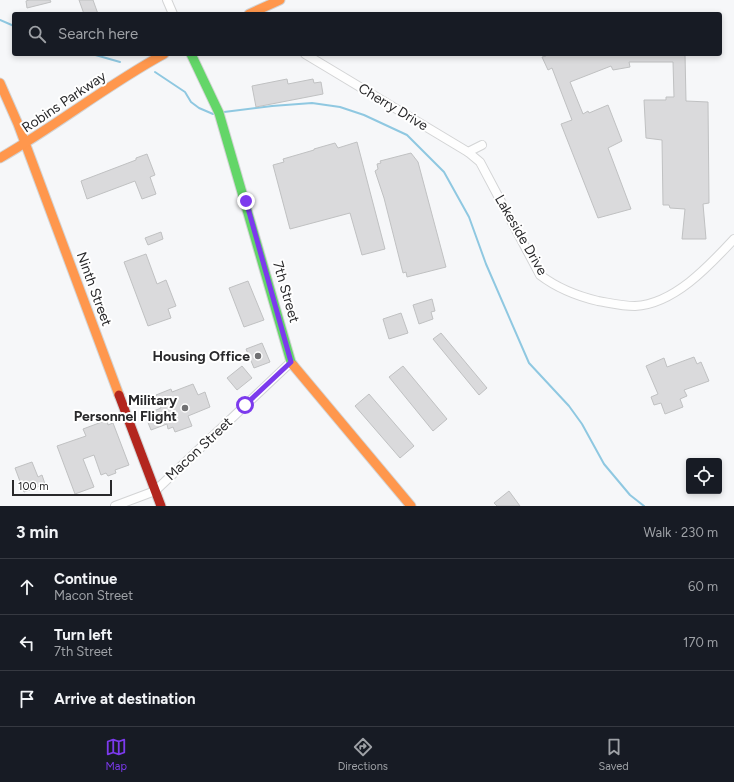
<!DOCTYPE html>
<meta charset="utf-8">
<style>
body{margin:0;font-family:Figtree,sans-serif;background:#242831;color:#f1f3f6}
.controls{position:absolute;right:12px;bottom:12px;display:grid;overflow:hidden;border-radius:4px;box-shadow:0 2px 6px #0003}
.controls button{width:36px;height:36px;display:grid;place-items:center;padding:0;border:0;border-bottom:1px solid #363941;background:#171b24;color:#f1f3f6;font:20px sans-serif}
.scale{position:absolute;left:12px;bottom:10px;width:100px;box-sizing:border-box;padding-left:4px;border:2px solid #29292b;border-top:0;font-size:11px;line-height:14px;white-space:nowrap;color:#29292b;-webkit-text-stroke:3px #fff;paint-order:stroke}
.stop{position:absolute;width:12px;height:12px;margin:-9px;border:3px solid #7c3aed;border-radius:50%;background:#fff}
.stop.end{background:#7c3aed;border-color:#fff;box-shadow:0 1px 4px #0008}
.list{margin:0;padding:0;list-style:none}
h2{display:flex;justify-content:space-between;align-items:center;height:52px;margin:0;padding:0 16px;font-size:17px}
h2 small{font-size:13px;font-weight:400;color:#9ea1a6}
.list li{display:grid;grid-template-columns:26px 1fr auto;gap:12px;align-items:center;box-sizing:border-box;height:56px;padding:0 16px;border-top:1px solid #363941}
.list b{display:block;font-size:15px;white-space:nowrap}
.list p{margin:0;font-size:13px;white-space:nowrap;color:#9ea1a6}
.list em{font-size:13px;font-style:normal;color:#9ea1a6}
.icon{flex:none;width:22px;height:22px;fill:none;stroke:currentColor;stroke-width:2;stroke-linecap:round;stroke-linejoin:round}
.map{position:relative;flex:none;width:734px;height:506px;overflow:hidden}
.search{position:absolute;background:#171b24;box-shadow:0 2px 6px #0003;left:12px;right:12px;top:12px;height:44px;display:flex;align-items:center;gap:10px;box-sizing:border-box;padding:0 14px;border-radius:4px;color:#9ea1a6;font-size:15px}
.sheet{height:220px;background:#171b24}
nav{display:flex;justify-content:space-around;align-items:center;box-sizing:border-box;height:56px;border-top:1px solid #363941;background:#171b24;font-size:11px;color:#9ea1a6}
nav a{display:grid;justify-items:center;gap:2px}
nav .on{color:#7c3aed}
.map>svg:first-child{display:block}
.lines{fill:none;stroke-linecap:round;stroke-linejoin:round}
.stream{stroke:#8fc8e1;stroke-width:2}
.building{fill:#dadadc;stroke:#c0c1c2}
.street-casing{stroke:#d3d4d5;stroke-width:10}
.fast-casing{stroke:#d3d4d5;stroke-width:11}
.slow-casing{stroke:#d3d4d5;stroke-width:11}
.jam-casing{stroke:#d3d4d5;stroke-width:11}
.street{stroke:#fefefe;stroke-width:8}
.fast{stroke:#63d668;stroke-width:9}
.slow{stroke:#ff974d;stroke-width:9}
.jam{stroke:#b3261e;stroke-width:9}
.route{stroke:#7c3aed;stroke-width:5}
.poi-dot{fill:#717173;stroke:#fff;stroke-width:1.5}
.labels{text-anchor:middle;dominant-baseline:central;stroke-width:4;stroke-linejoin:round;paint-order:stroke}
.street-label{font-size:14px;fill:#29292b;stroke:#fff}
.poi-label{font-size:14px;font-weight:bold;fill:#29292b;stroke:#fff;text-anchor:end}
</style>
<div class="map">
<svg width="734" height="506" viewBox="0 0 734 506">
<rect width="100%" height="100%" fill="#f6f7f9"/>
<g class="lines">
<g class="stream">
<polyline points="0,20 14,26"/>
<polyline points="92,54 120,62"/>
<polyline points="155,72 185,92 191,102 199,108 213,114"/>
<polyline points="224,112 272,106 312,103 340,107 364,115 407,135 444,172 469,217 486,264 529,363 569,406 582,424 604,464 630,495 644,506"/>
</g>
</g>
<g class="building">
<polygon points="29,0 50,0 51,2 27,8 26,1"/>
<polygon points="79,0 93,0 98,14 84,14"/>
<polygon points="546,54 685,54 686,101 708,102 709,203 703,204 706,239 682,239 685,209 670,208 669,205 663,205 662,140 646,138 644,100 666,100 666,97 674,97 673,62 629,62 630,67 613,70 611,66 570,82 583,114 588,111 589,113 608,105 622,141 608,148 631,209 598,218 561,124 572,120 552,68 548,70 542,57 546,56"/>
<polygon points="287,79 288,84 313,79 314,83 321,82 323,94 256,107 252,86"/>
<polygon points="357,142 385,249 362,255 350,213 290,229 273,165 284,162 283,159 314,150 314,149 335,143 338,148"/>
<polygon points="411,153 418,162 446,267 407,277 406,272 403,273 384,198 375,171 378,169 377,164 381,163 380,161"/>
<polygon points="147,154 155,175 150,177 156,194 142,199 135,181 87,199 81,181 136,160 136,158"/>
<polygon points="161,232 163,239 148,245 145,238"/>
<polygon points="146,254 157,284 166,280 176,306 168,309 171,318 148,326 124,262"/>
<polygon points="248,281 264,320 244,327 229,288"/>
<polygon points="432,299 435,311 431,312 433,319 419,324 413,305"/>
<polygon points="401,313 408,333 389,339 383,319"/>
<polygon points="441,333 487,388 479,395 433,339"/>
<polygon points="262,343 270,362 254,368 246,349"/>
<polygon points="694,357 697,364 701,362 709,381 684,390 687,396 680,399 683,407 665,414 661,403 654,405 651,397 658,394 646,366 664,358 667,367"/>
<polygon points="242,366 252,378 237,390 227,378"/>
<polygon points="403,366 447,419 433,431 389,377"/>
<polygon points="193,384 198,395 205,392 210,407 188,416 192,426 175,432 173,427 168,429 167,424 151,430 147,420 153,417 151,412 161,408 156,395 171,389 172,392"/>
<polygon points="369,394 414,446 400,458 355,406"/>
<polygon points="107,420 108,425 113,423 129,465 115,470 116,473 108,476 106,473 101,475 94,455 83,459 94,487 75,494 57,446 86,436 83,429"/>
<polygon points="32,462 38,477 42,475 45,484 24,492 15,468"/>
<polygon points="509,491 520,506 497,506 494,503"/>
</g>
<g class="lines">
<g class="street-casing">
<g id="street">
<polyline points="167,0 173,14"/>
<polyline points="305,54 468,152 482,145"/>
<path d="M 468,152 L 480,162 L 540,275 C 557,288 577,296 598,301 C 610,303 622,306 635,306 C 674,304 709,266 734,239"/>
<polyline points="115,506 155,491 291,362"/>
</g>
</g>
<g class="fast-casing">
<polyline id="fast" points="191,54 219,113 291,362 293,365"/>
</g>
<g class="slow-casing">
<g id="slow">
<polyline points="249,14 280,0"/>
<polyline points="0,83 18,124 119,395"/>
<path d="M 0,158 C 56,126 107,85 164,54"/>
<polyline points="293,365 411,506"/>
</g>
</g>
<g class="jam-casing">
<polyline id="jam" points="119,395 161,506"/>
</g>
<use href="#street" class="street"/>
<use href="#fast" class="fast"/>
<use href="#slow" class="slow"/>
<use href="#jam" class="jam"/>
</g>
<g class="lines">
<polyline class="route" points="245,405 291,362 246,201"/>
</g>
<g class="poi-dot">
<circle cx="258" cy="356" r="4"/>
<circle cx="185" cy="408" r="4"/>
</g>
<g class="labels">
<g class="street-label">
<text transform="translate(64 102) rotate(-34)">Robins Parkway</text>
<text transform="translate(393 107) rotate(31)">Cherry Drive</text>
<text transform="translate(521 235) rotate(60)">Lakeside Drive</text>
<text transform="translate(94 289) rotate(70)">Ninth Street</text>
<text transform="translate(286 292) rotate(74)">7th Street</text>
<text transform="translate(199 449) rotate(-43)">Macon Street</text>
</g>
<g class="poi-label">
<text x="250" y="356">Housing Office</text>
<text x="177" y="400">Military<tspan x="177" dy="16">Personnel Flight</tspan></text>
</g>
</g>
</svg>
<div class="controls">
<button><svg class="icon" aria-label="locate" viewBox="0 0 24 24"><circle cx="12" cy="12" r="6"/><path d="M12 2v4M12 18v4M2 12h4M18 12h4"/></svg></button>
</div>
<div class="scale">100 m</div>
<div class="stop" style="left:245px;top:405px"></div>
<div class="stop end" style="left:246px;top:201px"></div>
<div class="search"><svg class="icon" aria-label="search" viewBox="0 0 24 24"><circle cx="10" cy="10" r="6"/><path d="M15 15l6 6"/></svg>Search here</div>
</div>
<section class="sheet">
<h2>3 min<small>Walk · 230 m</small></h2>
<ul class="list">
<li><svg class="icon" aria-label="ahead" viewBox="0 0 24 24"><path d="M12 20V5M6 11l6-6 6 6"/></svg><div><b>Continue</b><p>Macon Street</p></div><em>60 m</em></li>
<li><svg class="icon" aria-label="left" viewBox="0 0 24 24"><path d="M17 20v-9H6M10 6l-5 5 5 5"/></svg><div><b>Turn left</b><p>7th Street</p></div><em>170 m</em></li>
<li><svg class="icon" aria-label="arrive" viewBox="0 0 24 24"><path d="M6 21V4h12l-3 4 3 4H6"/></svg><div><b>Arrive at destination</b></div></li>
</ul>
</section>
<nav>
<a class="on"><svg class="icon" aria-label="map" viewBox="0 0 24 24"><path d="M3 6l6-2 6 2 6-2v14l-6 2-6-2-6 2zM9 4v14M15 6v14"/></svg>Map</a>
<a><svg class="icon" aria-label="directions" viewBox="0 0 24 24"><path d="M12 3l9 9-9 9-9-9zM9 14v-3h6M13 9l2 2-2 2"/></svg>Directions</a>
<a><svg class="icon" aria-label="saved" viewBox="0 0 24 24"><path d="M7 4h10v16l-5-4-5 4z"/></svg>Saved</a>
</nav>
